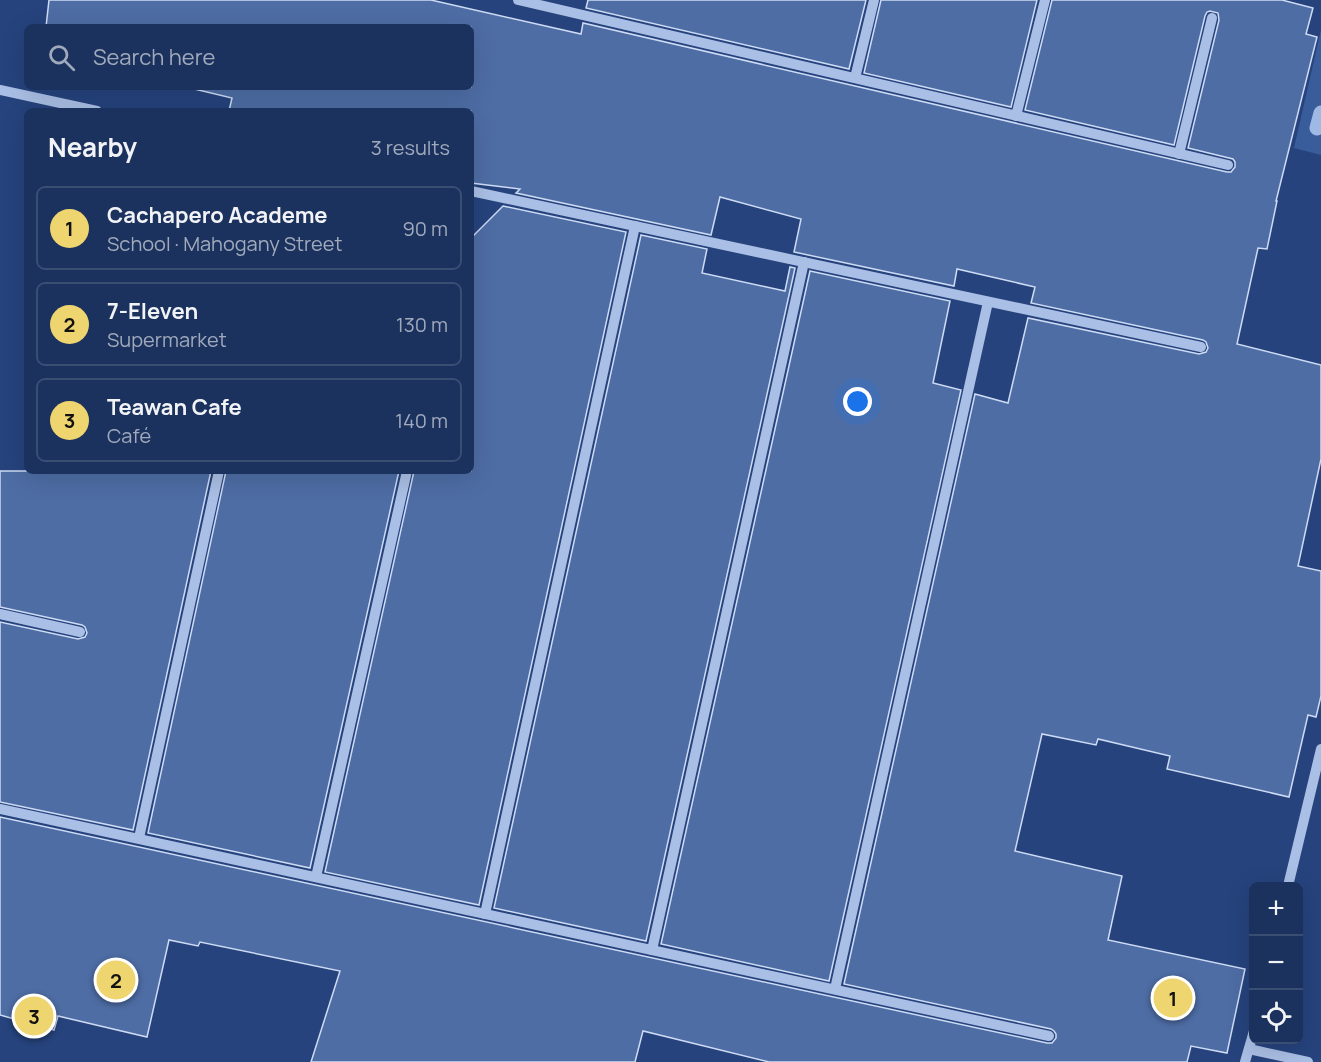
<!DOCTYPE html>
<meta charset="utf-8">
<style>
body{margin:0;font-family:Manrope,sans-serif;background:#293e67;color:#f1f3f6}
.controls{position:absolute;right:18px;bottom:18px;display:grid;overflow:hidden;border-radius:9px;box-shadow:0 6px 24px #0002}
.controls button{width:54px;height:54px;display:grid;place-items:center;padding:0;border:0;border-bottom:2px solid #3a4d73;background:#1c325e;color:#f1f3f6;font:30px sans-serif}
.you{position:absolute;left:858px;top:402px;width:21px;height:21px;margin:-15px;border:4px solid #fff;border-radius:50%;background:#1a73e8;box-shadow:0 0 0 9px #1a73e833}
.badge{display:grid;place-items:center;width:39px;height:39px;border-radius:50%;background:#eed56f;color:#111;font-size:20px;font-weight:700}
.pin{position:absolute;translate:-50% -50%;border:3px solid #fff;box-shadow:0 2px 6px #0006}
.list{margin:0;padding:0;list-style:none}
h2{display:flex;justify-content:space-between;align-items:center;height:78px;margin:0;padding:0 24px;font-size:26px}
h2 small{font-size:20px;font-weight:400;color:#a0aabc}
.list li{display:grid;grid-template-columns:39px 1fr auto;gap:18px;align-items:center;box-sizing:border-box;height:84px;margin:0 12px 12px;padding:0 12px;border:2px solid #3a4d73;border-radius:9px}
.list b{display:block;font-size:22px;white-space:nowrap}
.list p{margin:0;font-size:20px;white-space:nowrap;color:#a0aabc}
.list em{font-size:20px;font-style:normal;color:#a0aabc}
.icon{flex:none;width:33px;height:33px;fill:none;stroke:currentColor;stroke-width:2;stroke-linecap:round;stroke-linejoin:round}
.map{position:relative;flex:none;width:1321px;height:1062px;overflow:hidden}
.search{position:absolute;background:#1c325e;box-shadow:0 6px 24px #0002;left:24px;top:24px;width:450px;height:66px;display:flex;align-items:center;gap:15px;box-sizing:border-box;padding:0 21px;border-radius:9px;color:#a0aabc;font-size:22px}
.panel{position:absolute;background:#1c325e;box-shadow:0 6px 24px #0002;left:24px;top:108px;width:450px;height:366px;border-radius:9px}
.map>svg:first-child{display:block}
.green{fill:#395c9a}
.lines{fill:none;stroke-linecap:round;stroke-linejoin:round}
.stream{stroke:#9fb9e5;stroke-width:15}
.building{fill:#4e6da5;stroke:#cddbf4;stroke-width:1.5}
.minor{stroke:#aabfe5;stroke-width:10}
</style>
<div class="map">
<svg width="1321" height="1062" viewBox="0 0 1321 1062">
<rect width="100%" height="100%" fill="#26437d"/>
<polygon class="green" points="1321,30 1321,155 1294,148"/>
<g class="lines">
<polyline class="stream" points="1317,128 1321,113"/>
</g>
<g class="building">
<polygon points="49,0 431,0 581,34 583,23 1227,172 1231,172 1235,167 1235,162 1233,159 1188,148 1219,20 1218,13 1210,11 1207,12 1205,16 1174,145 1025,110 1052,0 1282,0 1313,8 1306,34 1317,37 1276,201 1277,201 1267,249 1258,248 1237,344 1321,365 1321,459 1298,566 1321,571 1321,696 1316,717 1308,715 1289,797 1167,769 1170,756 1098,739 1096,745 1042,734 1015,851 1122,876 1108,940 1245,969 1227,1053 1191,1046 1187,1062 769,1062 643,1031 635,1062 311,1062 340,971 200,942 198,946 169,940 147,1037 58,1016 54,1030 0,1015 0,817 1047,1043 1052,1043 1056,1038 1056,1034 1054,1031 1051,1029 844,984 975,394 1008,403 1028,318 1199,354 1206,352 1208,348 1206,342 1203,340 1031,303 1035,287 957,269 954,286 794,252 801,219 720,197 711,235 516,193 520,189 471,183 471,111 229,111 232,98 186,87 471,87 471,27 46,27"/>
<polygon points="588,0 866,0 849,69 586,8"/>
<polygon points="881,0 1037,0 1011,107 864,73"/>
<polygon points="503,206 626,232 479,905 325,872 414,471 471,471 471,247 473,236"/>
<polygon points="641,235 707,249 702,273 785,291 790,267 795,268 646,941 494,908"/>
<polygon points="810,271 950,301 933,383 961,390 829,981 661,944"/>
<polygon points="0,471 211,471 133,830 0,802 0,622 78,639 85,637 87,633 85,627 82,625 0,607"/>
<polygon points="226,471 399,471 310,868 148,833"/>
</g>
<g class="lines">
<g class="minor">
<polyline points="518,0 1228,165"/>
<polyline points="855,78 874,0"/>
<polyline points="0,90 97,111"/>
<polyline points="1016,116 1045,0"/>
<polyline points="1179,154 1212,18"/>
<polyline points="471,191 1201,347"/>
<polyline points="0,614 80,632"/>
<polyline points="0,809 1049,1036"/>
<polyline points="139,838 219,471"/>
<polyline points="316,877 407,471"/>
<polyline points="1288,886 1321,749"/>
<polyline points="485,914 635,226"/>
<polyline points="652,950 804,262"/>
<polyline points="835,989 988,302"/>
<polyline points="1249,1049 1308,1062"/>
<polyline points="1245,1062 1254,1031"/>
</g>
</g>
</svg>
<div class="controls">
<button>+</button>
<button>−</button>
<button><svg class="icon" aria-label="locate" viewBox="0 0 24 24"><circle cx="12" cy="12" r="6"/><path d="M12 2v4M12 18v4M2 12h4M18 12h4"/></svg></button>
</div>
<div class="you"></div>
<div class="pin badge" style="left:1173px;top:998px">1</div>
<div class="pin badge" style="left:116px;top:980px">2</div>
<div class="pin badge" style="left:34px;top:1016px">3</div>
<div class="search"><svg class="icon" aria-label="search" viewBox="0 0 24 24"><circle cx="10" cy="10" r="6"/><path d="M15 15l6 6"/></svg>Search here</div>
<section class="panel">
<h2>Nearby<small>3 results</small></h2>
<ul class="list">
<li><span class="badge">1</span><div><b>Cachapero Academe</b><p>School · Mahogany Street</p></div><em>90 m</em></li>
<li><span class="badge">2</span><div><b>7-Eleven</b><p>Supermarket</p></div><em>130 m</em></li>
<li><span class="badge">3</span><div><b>Teawan Cafe</b><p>Café</p></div><em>140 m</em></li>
</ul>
</section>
</div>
